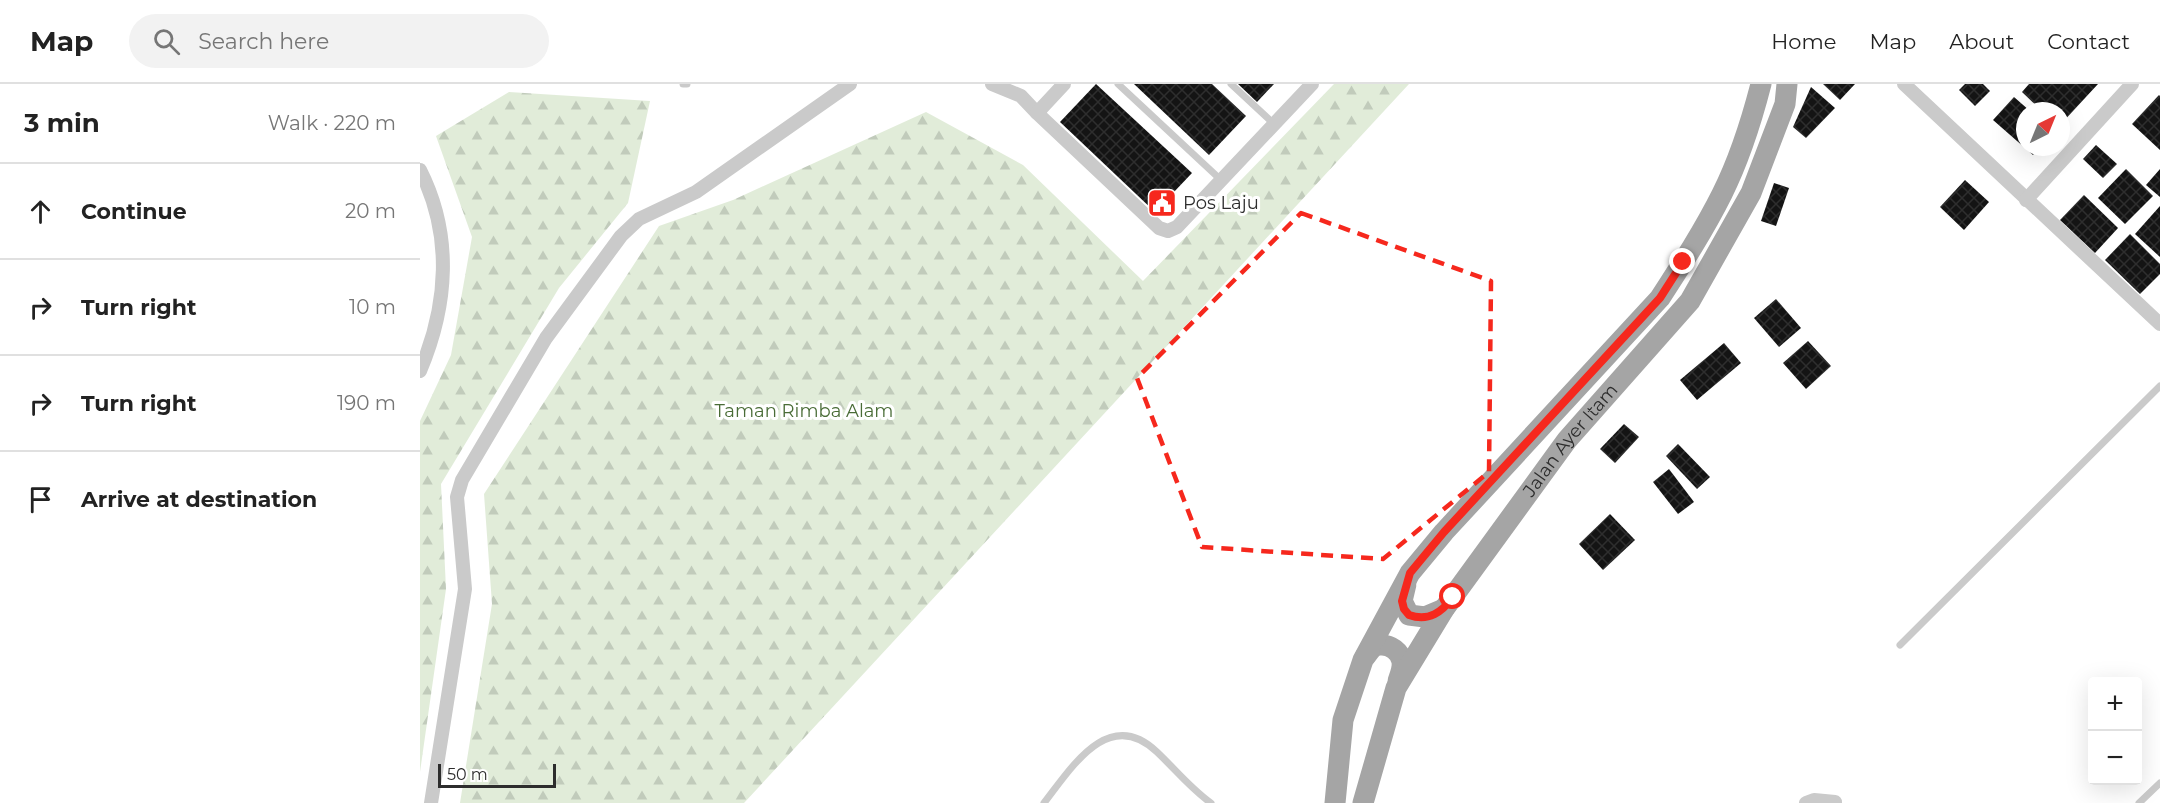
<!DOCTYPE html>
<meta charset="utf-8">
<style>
body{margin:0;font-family:Montserrat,sans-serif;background:#f2f2f2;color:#222}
.controls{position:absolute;right:18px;bottom:18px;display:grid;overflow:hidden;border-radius:6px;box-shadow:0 6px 24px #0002}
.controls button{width:54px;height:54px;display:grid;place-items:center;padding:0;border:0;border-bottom:2px solid #e0e0e0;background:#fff;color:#222;font:30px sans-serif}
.compass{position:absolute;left:1596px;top:18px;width:54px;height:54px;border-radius:50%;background:#fff;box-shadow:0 6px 24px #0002;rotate:43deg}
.scale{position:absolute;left:18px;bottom:15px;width:118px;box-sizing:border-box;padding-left:6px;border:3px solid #2d2d2d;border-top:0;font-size:16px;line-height:21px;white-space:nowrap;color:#2d2d2d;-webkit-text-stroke:4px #fff;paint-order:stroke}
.stop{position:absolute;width:18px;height:18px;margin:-14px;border:4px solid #f6281d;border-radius:50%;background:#fff}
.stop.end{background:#f6281d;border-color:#fff;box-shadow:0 2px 6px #0008}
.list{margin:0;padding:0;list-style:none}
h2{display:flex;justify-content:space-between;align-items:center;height:78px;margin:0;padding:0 24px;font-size:26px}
h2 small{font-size:20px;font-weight:400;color:#767676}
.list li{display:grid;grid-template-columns:39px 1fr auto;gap:18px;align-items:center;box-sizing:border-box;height:96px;padding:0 24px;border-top:2px solid #e0e0e0}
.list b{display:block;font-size:22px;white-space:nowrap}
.list em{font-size:20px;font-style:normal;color:#767676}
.icon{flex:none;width:33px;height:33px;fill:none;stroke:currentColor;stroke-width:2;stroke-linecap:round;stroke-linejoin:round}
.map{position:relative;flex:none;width:1740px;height:719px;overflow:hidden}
header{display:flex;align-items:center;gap:36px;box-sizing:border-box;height:84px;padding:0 30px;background:#fff;border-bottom:2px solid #e0e0e0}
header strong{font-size:28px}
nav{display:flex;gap:33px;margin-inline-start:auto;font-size:21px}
.search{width:420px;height:54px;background:#f2f2f2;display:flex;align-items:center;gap:15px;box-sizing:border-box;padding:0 21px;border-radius:33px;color:#767676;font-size:22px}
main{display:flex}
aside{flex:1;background:#fff}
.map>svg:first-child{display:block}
.forest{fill:url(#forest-firs)}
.building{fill:url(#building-cross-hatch)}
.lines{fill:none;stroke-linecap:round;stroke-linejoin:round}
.service{stroke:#cacaca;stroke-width:7}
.minor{stroke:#cacaca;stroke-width:14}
.primary{stroke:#a5a5a5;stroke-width:21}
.route{stroke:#f6281d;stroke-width:8}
.marked{fill:none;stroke:#f6281d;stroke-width:4.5;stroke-dasharray:12 8;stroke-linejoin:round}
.labels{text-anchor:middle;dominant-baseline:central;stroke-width:6;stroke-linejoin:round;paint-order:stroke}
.poi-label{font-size:18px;fill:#2d2d2d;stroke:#fff;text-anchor:start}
.park-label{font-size:18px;fill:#496c36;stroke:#fff}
.street-label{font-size:18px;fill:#2d2d2d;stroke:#fff}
</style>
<header>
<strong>Map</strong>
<div class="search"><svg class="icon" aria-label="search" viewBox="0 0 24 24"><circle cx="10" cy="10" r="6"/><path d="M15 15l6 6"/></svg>Search here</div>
<nav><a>Home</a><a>Map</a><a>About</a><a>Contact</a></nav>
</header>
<main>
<aside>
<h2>3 min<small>Walk · 220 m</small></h2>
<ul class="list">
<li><svg class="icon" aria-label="ahead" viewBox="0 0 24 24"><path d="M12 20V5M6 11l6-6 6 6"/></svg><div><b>Continue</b></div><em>20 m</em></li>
<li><svg class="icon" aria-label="right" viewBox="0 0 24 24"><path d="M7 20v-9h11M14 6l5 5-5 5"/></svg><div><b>Turn right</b></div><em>10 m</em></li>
<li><svg class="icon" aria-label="right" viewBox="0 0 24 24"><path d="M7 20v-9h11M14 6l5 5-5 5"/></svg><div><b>Turn right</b></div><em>190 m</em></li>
<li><svg class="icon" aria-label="arrive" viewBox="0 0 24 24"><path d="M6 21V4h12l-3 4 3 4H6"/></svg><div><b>Arrive at destination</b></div></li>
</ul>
</aside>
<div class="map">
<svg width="1740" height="719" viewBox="0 0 1740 719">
<defs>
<pattern id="forest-firs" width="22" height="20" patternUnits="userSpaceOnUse" patternTransform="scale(1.5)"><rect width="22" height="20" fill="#e1ecd9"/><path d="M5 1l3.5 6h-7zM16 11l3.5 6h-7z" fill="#c1cbbb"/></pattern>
<pattern id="building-cross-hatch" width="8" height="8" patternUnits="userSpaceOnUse" patternTransform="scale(1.5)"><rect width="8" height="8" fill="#141414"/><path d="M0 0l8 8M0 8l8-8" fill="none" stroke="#2e2e2e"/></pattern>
</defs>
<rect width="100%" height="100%" fill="#fff"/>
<g class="forest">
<polygon points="914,0 989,0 324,719 40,719 72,520 64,410 239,142 313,116 506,28 603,81 723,197"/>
<polygon points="89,8 230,17 208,119 139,204 21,400 26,505 0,688 0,337 31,271 52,153 16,52"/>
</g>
<g class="building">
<polygon points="676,0 772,89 735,128 640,38"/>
<polygon points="714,0 792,0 826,32 789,71"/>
<polygon points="818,0 854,0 837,18"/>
<polygon points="1403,0 1435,0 1420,16"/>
<polygon points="1545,0 1563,0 1570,7 1555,22 1539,6"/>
<polygon points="1609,0 1678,0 1641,40 1641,27 1622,27 1602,8"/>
<polygon points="1391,3 1415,24 1386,54 1373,43"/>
<polygon points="1739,11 1740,12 1740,66 1712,40"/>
<polygon points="1594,13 1610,27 1605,27 1605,63 1620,63 1613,71 1573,36"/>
<polygon points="1676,61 1697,80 1683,94 1663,75"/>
<polygon points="1706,85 1733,112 1705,140 1678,114"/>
<polygon points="1740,85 1740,113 1726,101"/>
<polygon points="1545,96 1569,118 1544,146 1520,123"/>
<polygon points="1354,99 1369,104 1356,142 1341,137"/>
<polygon points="1664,111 1698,144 1675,169 1640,136"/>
<polygon points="1740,122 1740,173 1715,150"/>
<polygon points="1710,150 1740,180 1740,190 1720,210 1685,176"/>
<polygon points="1356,215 1381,244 1359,263 1334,234"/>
<polygon points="1388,257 1411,282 1386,305 1363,279"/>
<polygon points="1304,259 1321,279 1277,316 1260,296"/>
<polygon points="1204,340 1219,353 1195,379 1180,365"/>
<polygon points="1258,360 1290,393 1277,405 1246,372"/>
<polygon points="1249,385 1274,418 1258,430 1233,398"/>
<polygon points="1190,430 1215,456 1183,486 1159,460"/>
</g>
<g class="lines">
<g class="service">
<polyline points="263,0 267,0"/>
<polyline points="698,0 801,96"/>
<polyline points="811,0 854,40"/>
<polyline points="1480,561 1740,302"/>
<path d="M 624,719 C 652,683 689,622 737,668 C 755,685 771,705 791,719"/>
<polyline points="1719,719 1740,699"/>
</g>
<g class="minor">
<polyline points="572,0 601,12 617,29"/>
<polyline points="644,0 617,29 739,144 748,147 757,143 892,0"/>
<polyline points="1484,0 1740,240"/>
<path d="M 0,86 C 33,151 28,221 0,287"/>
<polyline points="1606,116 1712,0"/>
<polyline points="11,719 45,505 37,413 42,396 126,254 201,152 219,135 276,108 430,0"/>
<polyline points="1386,719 1394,716 1415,718"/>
</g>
<g class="primary">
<polyline points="986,500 982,517 989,531 1005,533 1024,525"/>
<path d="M 945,573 C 949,568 953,561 960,561 C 970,560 981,568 982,578 C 983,584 980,591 978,597"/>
<path d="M 915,719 L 923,636 L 943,576 L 990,489 L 1024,448 L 1240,214 C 1262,180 1284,146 1302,110 C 1318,78 1332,35 1341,0"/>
<path id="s1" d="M 943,719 L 976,604 L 1024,525 L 1147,356 L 1270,217 L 1331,109 L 1365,20 L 1367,0"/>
</g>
</g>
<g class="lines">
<path class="route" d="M 1033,513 C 1022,528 1009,538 989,531 L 984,525 L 982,517 L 990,489 L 1024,448 L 1240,214 L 1263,178"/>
</g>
<path class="marked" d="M 881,129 L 1071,197 L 1069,388 L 963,475 L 782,463 L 717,294 Z"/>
<defs>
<g id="civic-square" transform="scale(1.5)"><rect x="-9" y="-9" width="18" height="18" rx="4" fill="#f6281d" stroke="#fff"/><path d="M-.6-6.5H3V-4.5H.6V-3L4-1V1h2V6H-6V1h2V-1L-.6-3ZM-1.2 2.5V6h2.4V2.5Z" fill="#fff"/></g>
</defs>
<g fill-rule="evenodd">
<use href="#civic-square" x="742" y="119"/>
</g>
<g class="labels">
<g class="poi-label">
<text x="763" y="119">Pos Laju</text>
</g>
<g class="park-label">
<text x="384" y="327">Taman Rimba Alam</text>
</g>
<g class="street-label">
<text stroke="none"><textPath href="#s1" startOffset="423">Jalan Ayer Itam</textPath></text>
</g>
</g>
</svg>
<div class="controls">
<button>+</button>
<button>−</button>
</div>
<svg class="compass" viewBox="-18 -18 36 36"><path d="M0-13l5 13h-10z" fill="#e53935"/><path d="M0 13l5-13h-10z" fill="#767676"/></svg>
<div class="scale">50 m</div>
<div class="stop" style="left:1033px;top:513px"></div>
<div class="stop end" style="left:1263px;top:178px"></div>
</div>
</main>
